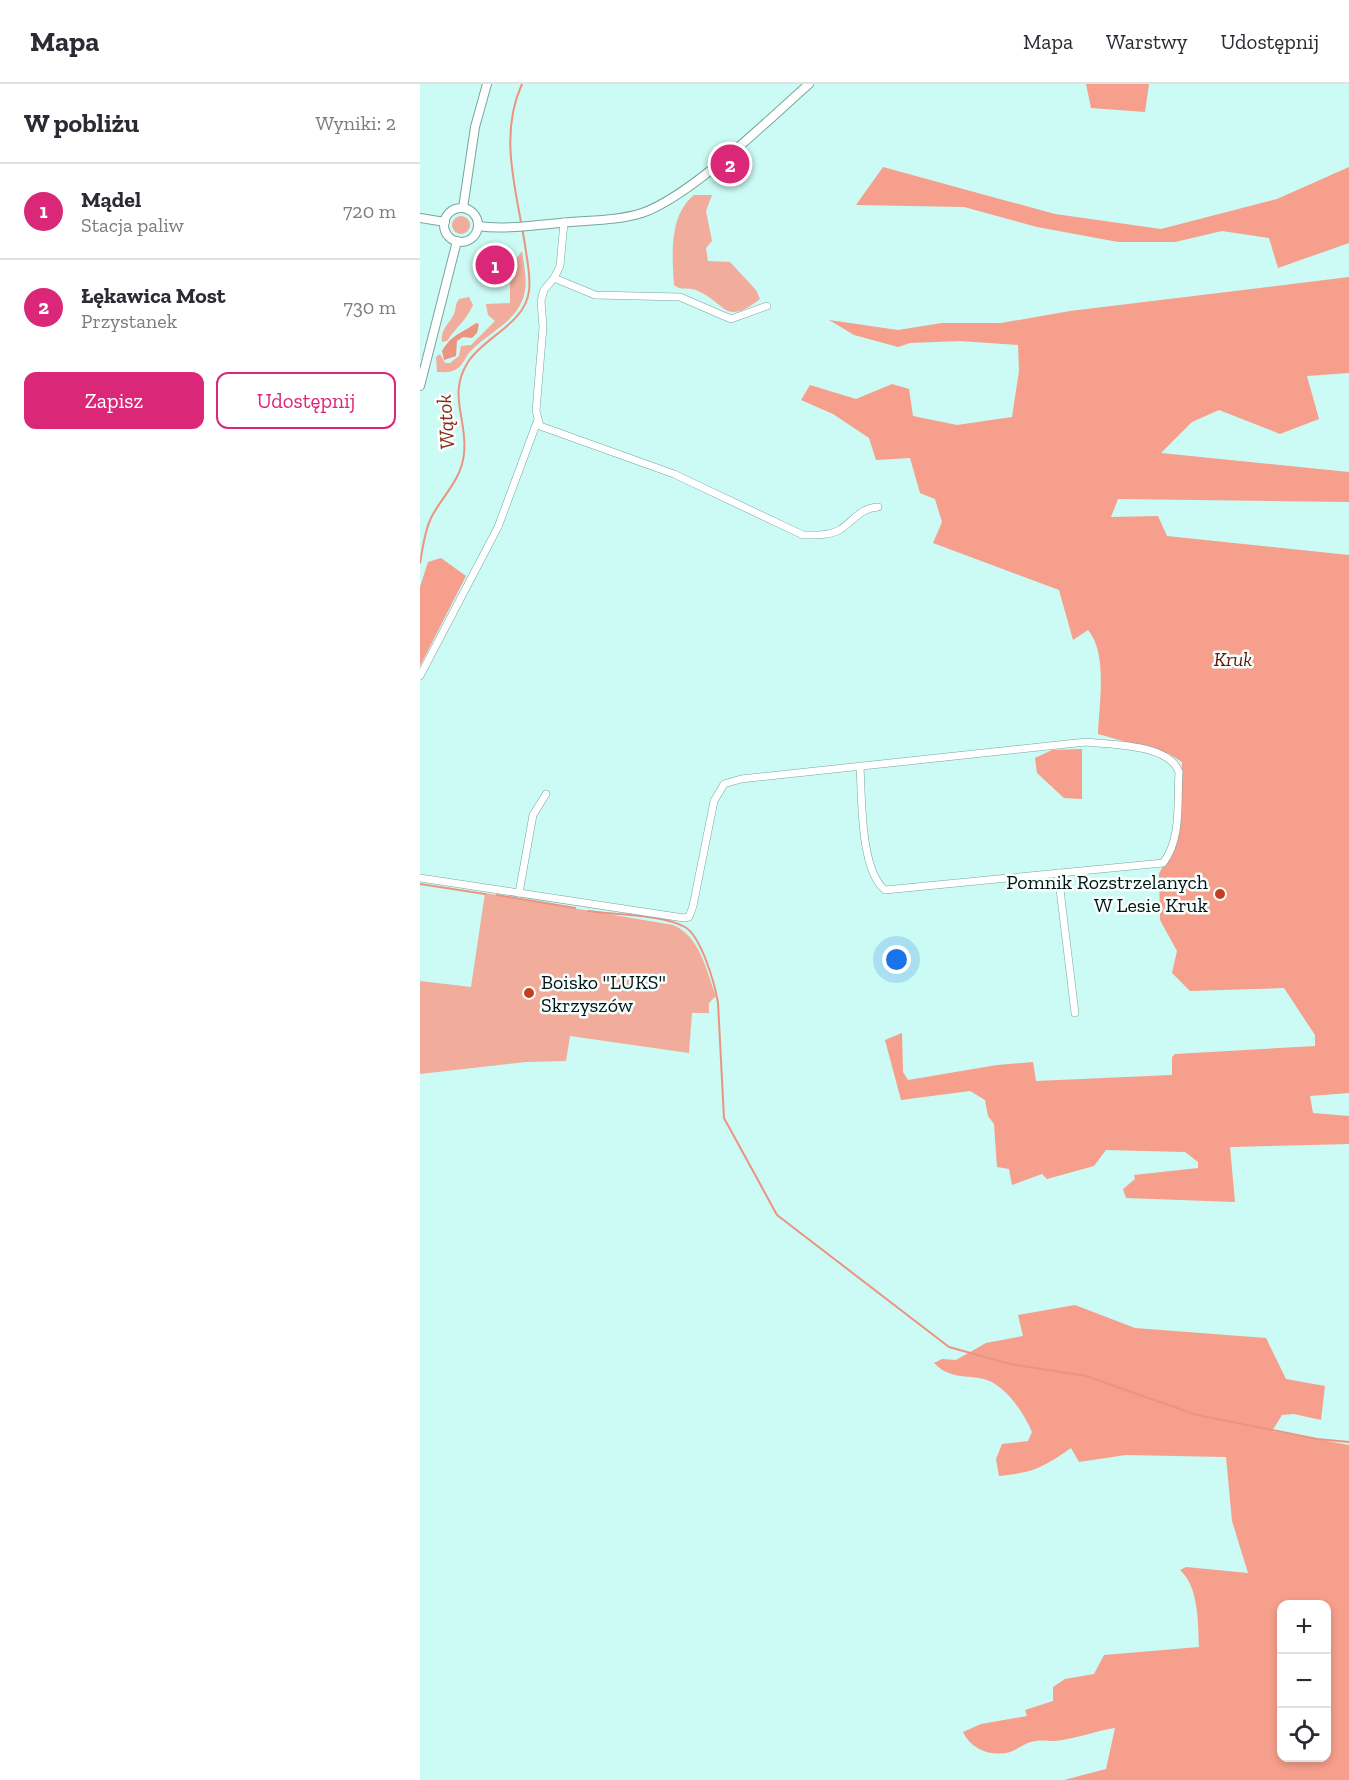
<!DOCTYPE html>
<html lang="pl">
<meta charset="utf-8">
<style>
body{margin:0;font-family:"Zilla Slab",serif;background:#f7f7f7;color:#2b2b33}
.controls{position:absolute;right:18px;bottom:18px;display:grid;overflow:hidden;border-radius:12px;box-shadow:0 3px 9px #0003}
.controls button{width:54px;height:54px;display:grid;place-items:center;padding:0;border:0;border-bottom:2px solid #e1e1e2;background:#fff;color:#2b2b33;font:30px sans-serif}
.you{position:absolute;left:477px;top:876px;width:21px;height:21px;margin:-15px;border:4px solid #fff;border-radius:50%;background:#1a73e8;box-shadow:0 0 0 9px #1a73e833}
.badge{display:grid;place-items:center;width:39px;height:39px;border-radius:50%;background:#db2777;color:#fff;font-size:20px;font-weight:700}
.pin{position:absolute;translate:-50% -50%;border:3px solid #fff;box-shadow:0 2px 6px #0006}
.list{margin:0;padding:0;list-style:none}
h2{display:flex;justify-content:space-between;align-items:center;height:78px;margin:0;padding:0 24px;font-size:26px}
h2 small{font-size:20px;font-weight:400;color:#7c7c81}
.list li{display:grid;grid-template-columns:39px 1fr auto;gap:18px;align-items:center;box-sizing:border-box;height:96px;padding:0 24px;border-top:2px solid #e1e1e2}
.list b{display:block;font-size:22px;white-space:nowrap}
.list p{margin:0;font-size:20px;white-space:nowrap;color:#7c7c81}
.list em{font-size:20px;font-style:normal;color:#7c7c81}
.actions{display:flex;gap:12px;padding:18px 24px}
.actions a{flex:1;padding:14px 0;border:2px solid #db2777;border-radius:12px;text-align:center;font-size:21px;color:#db2777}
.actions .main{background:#db2777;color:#fff}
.icon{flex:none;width:33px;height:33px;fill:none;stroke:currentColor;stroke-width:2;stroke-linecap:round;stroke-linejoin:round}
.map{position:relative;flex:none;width:929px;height:1696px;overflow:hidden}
header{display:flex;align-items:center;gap:36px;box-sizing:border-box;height:84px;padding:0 30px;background:#fff;border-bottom:2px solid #e1e1e2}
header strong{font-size:28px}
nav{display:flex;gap:33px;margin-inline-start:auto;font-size:21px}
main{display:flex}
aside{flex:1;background:#fff}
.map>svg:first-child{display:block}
.green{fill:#f1ac9c}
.forest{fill:#f69f8c;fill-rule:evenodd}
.water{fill:#ea9481}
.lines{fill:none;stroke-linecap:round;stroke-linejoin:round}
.stream{stroke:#ea9481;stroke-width:2}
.minor-casing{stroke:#79a59f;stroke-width:8}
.tertiary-casing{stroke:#79a59f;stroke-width:10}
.minor{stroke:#fff;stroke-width:7}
.tertiary{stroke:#fff;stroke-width:8}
.poi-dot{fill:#c83d20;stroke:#f6fffd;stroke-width:2}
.labels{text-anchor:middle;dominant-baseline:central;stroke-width:5;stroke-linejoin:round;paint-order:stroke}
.park-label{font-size:20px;font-style:italic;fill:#5e1304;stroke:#f6fffd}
.poi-label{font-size:20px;fill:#041513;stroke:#f6fffd;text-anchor:end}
.water-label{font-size:21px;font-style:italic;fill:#8e2a16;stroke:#f6fffd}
</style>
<header>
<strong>Mapa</strong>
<nav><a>Mapa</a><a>Warstwy</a><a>Udostępnij</a></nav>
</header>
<main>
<aside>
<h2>W pobliżu<small>Wyniki: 2</small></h2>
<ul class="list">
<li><span class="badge">1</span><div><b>Mądel</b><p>Stacja paliw</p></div><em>720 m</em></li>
<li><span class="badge">2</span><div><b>Łękawica Most</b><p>Przystanek</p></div><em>730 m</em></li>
</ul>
<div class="actions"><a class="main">Zapisz</a><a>Udostępnij</a></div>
</aside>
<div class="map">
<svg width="929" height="1696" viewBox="0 0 929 1696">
<rect width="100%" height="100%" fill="#ccfaf4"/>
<g class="green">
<path d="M 274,111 L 292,111 L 286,127 L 292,157 L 286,164 L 288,177 L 310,178 L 336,206 L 340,215 C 304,243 307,219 276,206 C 268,203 261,207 254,201 C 252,171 249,131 274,111 Z"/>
<circle cx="41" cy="141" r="9"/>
<path d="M 102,167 C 104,183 109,201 102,217 C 92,241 65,250 49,269 C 44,275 43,282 35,286 C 29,289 23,288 17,288 L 16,273 L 20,270 L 25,279 L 30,279 L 39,272 L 41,262 L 51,261 L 75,237 L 68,231 L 66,220 L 90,219 L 90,183 Z"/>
<path d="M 49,213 L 53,221 C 45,238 37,242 27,257 L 22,258 C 20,246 29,240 34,230 C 36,225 35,220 39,215 Z"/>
<path d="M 65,809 L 253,841 C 280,852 286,886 296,912 L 289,919 L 289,929 L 272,929 L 269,969 L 150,952 L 146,977 L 106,978 L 0,990 L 0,897 L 51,903 Z"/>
</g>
<g class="forest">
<polygon points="666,0 729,0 725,28 671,24"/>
<polygon points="463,83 635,130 741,145 857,115 929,83 929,159 858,184 849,154 802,147 755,158 698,158 617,143 544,123 436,121"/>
<path d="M 929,193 L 929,289 L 887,292 L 899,335 L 860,350 L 799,326 L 772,338 L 741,369 L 929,388 L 929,418 L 698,415 L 691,433 L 738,432 L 747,452 L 929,471 L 929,1009 L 890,1012 L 893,1029 L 929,1032 L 929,1060 L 810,1063 L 815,1118 L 706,1114 L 703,1105 L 715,1095 L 714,1091 L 778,1084 L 778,1078 L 765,1068 L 686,1066 L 674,1082 L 627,1095 L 622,1090 L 592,1101 L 589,1085 L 577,1083 L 574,1040 L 568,1032 L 565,1016 L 550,1007 L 481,1016 L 465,956 L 482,949 L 483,988 L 488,996 L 577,981 L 613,978 L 616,997 L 752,991 L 752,973 L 755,970 L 895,962 L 895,951 L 864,904 L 770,907 L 752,889 L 757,867 L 740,836 L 739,790 L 759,749 L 762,678 L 749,670 L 678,650 C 679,621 688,569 668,546 L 653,556 L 639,506 L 513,459 L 522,438 L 515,415 L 500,409 L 490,374 L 456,376 L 449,354 L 413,330 L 381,316 L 390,301 L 436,315 L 472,300 L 489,305 L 493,332 L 537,341 L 592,333 L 599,287 L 598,261 L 540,257 L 490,259 L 478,263 L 434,251 L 409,236 L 478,246 L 522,239 L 581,239 L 650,227 Z"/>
<polygon points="21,474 46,492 0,582 0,503 8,478"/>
<polygon points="662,665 662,715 644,714 617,689 615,674 632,666"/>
<path d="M 655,1221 L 715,1244 L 846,1254 L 866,1295 L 905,1302 L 901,1336 L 874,1330 L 862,1331 L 852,1347 L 929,1361 L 929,1696 L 644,1696 L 686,1685 L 695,1644 C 675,1647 655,1655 635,1657 C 628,1657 622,1656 616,1657 C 605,1658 599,1665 590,1668 C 572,1673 551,1666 543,1648 L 561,1640 L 607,1632 L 605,1626 L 633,1617 L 633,1603 L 645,1595 L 674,1590 L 684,1571 L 779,1563 C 778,1539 779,1503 760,1486 L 766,1483 L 828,1489 L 812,1437 L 806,1373 L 706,1371 L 659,1378 L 651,1364 C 622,1384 615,1388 579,1392 L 576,1375 L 582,1360 L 608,1357 L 612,1348 C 605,1331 591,1310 575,1300 C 556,1287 534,1300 514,1279 L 522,1275 L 536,1276 L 566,1259 L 603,1252 L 598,1231 ZM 862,1520 L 906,1520 L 906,1674 L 862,1674 Z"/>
</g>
<path class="water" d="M 56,239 L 59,240 L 57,249 L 52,254 L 43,253 L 37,257 L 36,272 L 24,276 L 22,267 C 33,249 41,250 56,239 Z"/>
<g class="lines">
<g class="stream">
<path d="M 0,479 C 3,464 4,448 11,434 C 22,412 41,397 44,370 C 48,335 27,311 48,278 C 65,252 105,240 109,207 C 111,192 107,176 105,161 C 97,108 78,52 102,0"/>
<polyline points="0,800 65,810"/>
<polyline points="77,811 155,824"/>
<path d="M 168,827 C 194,831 242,830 265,843 C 281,852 295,900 298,919 L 304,1034 L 357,1131 L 529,1263 L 590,1280 L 666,1292 L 777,1331 L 897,1355 L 929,1358"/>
</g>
<g class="minor-casing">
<g id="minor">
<path d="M 144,138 L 140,182 L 134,194 L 124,206 L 121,217 L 123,243 L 116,327 L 120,342 L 254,390 L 383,451 C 396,451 410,452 421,445 C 435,435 441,424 458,423"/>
<polyline points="134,194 175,211 260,213 311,235 347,222"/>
<polyline points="0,592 78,443 117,338"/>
<polyline points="638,789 655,929"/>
<path d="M 0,794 L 264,834 L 269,833 L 273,822 L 294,717 L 304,700 L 321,695 L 666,658 C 692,661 749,660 759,688 C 757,717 762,755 743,779 L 465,806 C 440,786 442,713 440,683"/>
<polyline points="99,809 113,731 126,710"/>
</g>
</g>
<g class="tertiary-casing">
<g id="tertiary">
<polyline points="43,124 55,43 67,0"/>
<circle cx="41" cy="141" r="17"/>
<polyline points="0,134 25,138"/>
<path d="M 58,142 C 85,146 114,141 140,139 C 167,136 197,137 222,129 C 271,112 348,36 389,0"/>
<polyline points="0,302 37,157"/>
</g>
</g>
<use href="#minor" class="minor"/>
<use href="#tertiary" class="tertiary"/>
</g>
<g class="poi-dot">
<circle cx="800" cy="810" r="6"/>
<circle cx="109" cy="909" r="6"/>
</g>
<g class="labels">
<g class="park-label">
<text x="813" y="575">Kruk</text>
</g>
<g class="poi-label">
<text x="788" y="798">Pomnik Rozstrzelanych<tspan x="788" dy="23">W Lesie Kruk</tspan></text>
<text x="121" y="898" text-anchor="start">Boisko "LUKS"<tspan x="121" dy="23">Skrzyszów</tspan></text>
</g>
<g class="water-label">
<text transform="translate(25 338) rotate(-94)">Wątok</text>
</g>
</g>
</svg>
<div class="controls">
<button>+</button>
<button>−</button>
<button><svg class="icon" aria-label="locate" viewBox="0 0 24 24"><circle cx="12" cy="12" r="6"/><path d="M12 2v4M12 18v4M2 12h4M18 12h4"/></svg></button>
</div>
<div class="you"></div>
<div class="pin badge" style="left:75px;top:181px">1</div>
<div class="pin badge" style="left:310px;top:80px">2</div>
</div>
</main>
